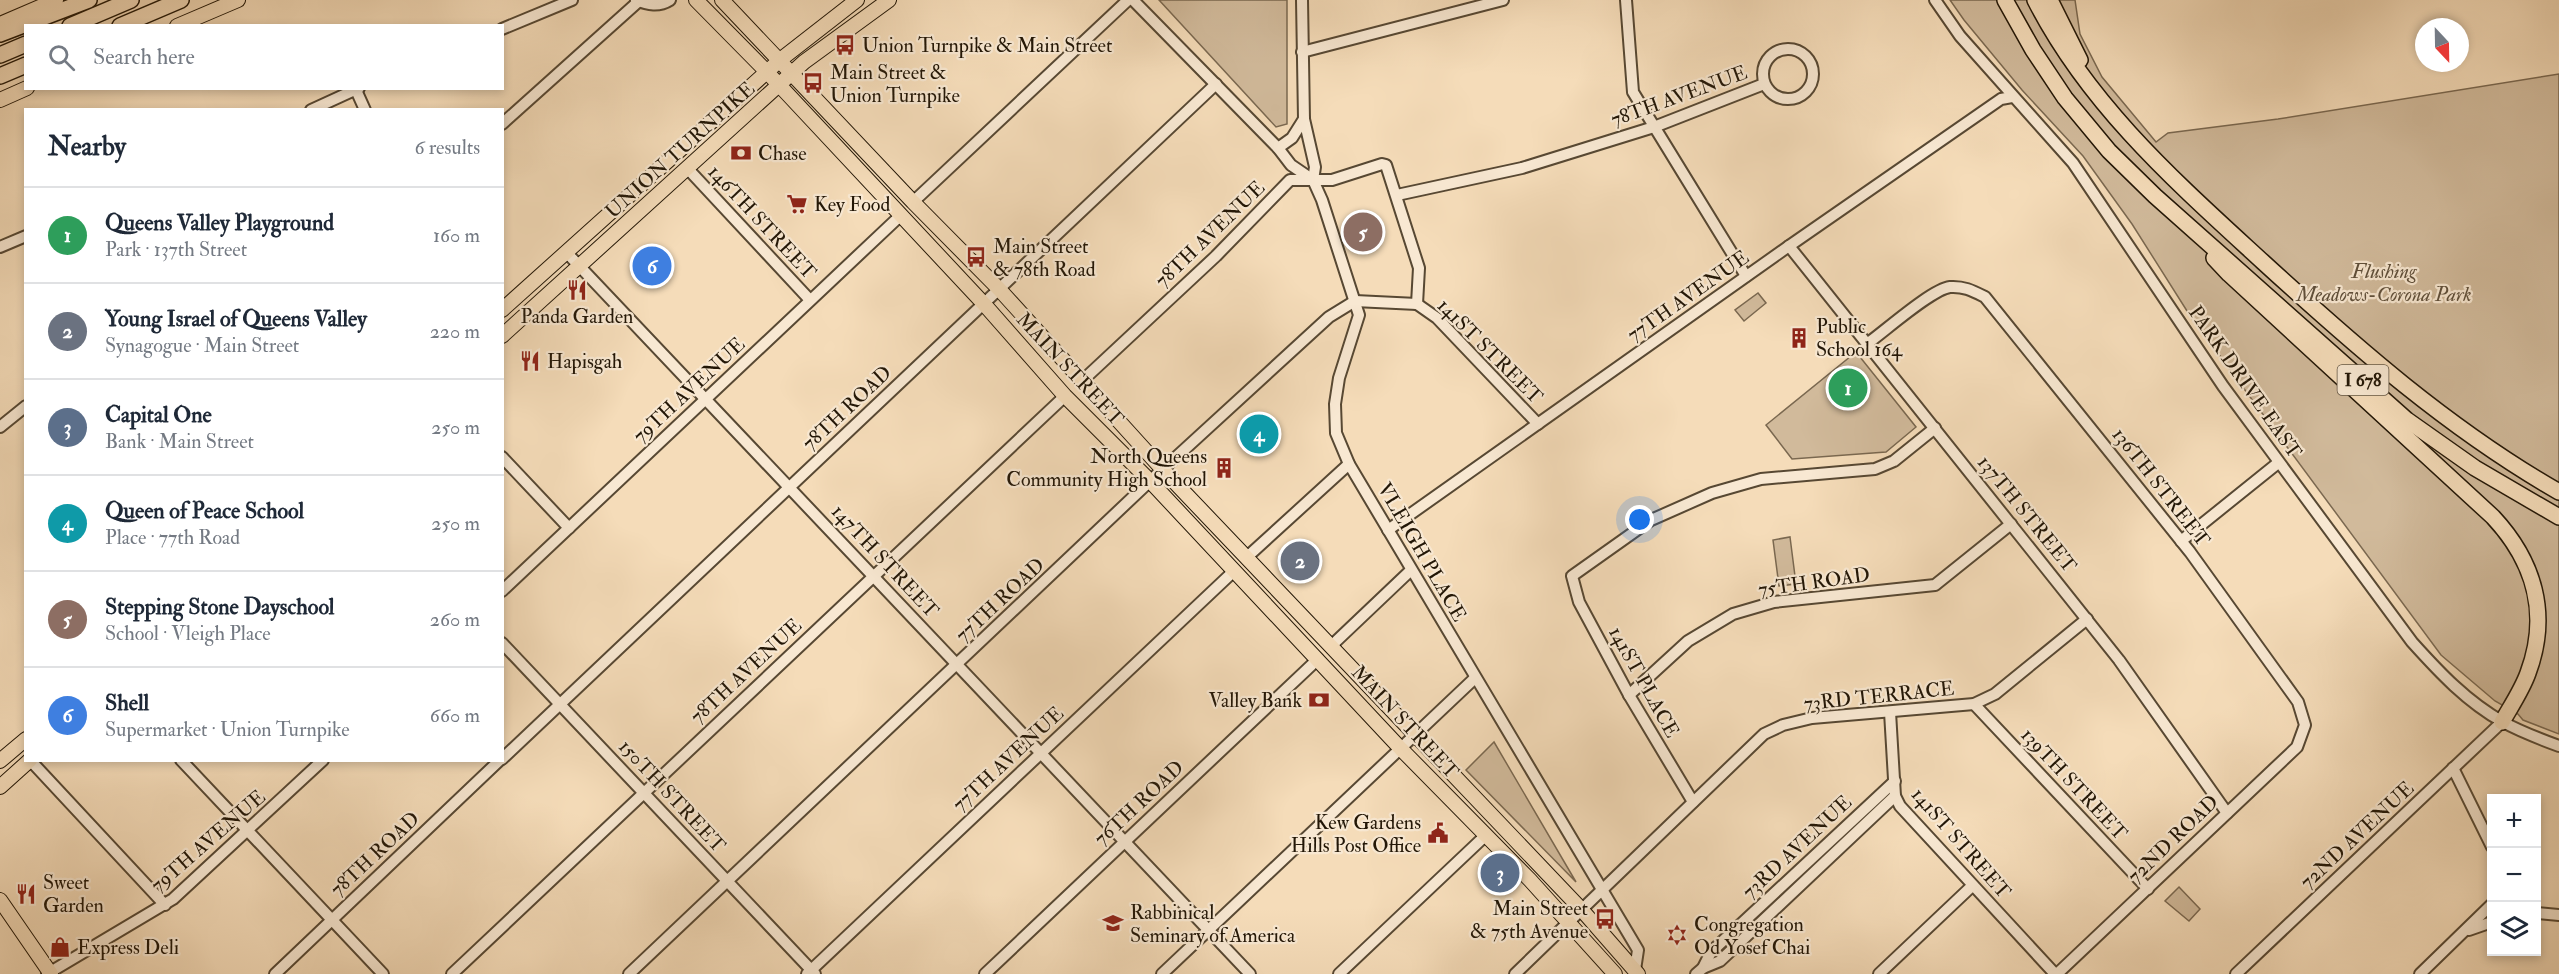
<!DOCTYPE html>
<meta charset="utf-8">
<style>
body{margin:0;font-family:"IM FELL Double Pica",serif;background:#f2f2f3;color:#1f2937}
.controls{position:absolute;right:18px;bottom:18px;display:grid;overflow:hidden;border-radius:0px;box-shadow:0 3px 9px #0003}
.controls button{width:54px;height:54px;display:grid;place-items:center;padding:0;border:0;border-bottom:2px solid #e0e1e3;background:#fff;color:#1f2937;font:30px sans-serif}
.compass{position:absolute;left:2415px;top:18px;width:54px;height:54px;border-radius:50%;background:#fff;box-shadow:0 3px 9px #0003;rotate:158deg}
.you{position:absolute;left:1640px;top:520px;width:21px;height:21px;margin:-15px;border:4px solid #fff;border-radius:50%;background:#1a73e8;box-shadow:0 0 0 9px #1a73e833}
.badge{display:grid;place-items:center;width:39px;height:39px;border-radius:50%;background:#8f2418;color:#fff;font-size:20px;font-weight:700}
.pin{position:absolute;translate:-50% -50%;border:3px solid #fff;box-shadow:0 2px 6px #0006}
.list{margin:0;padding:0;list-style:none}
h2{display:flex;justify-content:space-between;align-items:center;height:78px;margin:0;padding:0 24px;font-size:26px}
h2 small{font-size:20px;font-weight:400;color:#747a83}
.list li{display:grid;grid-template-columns:39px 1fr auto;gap:18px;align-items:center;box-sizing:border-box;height:96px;padding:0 24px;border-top:2px solid #e0e1e3}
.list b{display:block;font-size:22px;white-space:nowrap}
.list p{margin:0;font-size:20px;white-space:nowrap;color:#747a83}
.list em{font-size:20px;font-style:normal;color:#747a83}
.icon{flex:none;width:33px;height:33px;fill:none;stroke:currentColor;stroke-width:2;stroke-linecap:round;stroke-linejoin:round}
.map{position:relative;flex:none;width:2559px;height:974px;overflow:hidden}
.search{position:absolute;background:#fff;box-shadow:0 3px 9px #0003;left:24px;top:24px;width:480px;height:66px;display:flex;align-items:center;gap:15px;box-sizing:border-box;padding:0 21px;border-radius:0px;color:#747a83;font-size:22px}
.panel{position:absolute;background:#fff;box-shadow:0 3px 9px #0003;left:24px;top:108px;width:480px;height:654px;border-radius:0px}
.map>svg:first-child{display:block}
.green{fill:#d1ba9b;stroke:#7a6850;stroke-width:1.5}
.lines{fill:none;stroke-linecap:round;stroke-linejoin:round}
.minor-casing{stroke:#574833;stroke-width:14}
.major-casing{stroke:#221606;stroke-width:16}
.highway-casing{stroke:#221606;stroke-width:18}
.minor{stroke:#f8e8d2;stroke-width:10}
.major{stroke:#f5dcb9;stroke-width:14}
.highway{stroke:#f5dcb9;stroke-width:15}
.labels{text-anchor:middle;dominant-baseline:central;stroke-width:4.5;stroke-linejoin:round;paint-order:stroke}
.shield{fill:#f8e8d2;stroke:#625543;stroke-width:1.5}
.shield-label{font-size:18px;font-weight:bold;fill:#221606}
.poi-label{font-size:20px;fill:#221606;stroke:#f8e8d2;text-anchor:start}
.street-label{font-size:20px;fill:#221606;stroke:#f8e8d2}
.park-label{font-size:20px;font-style:italic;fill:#5f4f3a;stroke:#f8e8d2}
</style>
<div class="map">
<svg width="2559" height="974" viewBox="0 0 2559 974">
<rect width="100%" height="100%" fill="#f5dcb9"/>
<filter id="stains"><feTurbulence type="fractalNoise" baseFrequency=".00333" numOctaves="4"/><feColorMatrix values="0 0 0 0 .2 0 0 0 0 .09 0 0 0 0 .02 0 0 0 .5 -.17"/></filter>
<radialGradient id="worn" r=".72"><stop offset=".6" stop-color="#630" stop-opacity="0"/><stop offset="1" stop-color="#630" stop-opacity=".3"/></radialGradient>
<g class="green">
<polygon points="1159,0 1287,0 1287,124 1276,127"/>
<polygon points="1950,0 2075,0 2080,34 2102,77 2156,142 2168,133 2278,119 2559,74 2559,734 2523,720 2518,714 2495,701 2441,655 2225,363 2198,323 2194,322 2132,224 2083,156 2022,90 1964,20"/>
<polygon points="1758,293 1766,303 1744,321 1735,310"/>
<polygon points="1856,352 1916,427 1886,452 1792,459 1766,425"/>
<polygon points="1790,537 1796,584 1779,586 1773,540"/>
<polygon points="1494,742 1576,882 1466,770"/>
<polygon points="2179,887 2200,909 2189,921 2165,901"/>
</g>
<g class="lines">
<g class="minor-casing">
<g id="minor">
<path d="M 636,0 C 648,5 659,7 670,0"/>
<polyline points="1133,0 1278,148 1291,165 1313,180"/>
<polyline points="1302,0 1304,119 1315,167 1313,180 1322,200 1359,315 1339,378 1335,404 1336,433 1349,464 1638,950 1635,970"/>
<polyline points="1626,0 1633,92 1746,276"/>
<path d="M 1935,0 L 1960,36 L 2073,163 L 2223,386 L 2412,642 C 2439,672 2467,702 2503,722 C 2521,732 2540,739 2559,746"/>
<polyline points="502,29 572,0"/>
<circle cx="1788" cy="74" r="25"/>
<polyline points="1302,52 1503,0"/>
<polyline points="356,90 365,110"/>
<polyline points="311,110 359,88"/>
<polyline points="502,124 639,1"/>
<polyline points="1278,148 1292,138 1304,119"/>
<polyline points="688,169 810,300"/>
<polyline points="1397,195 1522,168 1654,127 1764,84"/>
<polyline points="913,202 1128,0"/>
<polyline points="1789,246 2119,660 2227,813"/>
<polyline points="0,247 26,236"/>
<polyline points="567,253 1250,974"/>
<polyline points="1417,304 1437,318 1538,424"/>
<path d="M 1868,343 C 1885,331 1932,289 1950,287 C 1964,286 1973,291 1985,297 L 2190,552 L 2298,702 L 2305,725 L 2297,747 L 2057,974"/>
<polyline points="1082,381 1216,256 1290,180 1332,180 1382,164 1386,165 1419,268 1417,304"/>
<polyline points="0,427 26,406"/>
<polyline points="502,457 569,528"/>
<polyline points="1388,530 1789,246 2001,99 2012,97"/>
<polyline points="2181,541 2278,463"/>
<polyline points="1247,557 1349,464"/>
<polyline points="502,591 900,216"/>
<polyline points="502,643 815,974"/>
<polyline points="1331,646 1411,570"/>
<polyline points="1629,695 1688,641 1733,614 1774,602 1935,585 2011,524"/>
<polyline points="1974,704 2148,889"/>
<polyline points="1890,712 1895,796 1900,806 2055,974"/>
<polyline points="502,759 1216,84"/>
<polyline points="30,760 165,905"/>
<polyline points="181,760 383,974"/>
<polyline points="2453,768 2492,847"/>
<polyline points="1693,802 1629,695 1579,602 1572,576 1651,520 1712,493 1761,479 1875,469 1894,461 1935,428"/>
<polyline points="2536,913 2559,915"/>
<polyline points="2469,930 2492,922"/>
<polyline points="1703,968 1720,961 1895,796"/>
<polyline points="47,974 173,899 323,760"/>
<polyline points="275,974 500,760"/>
<polyline points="452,974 1065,396"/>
<polyline points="629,974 1150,481 1329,317 1355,301 1417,304"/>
<polyline points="807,974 1234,571"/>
<polyline points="985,974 1318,659"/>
<polyline points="1162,974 1475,678"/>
<polyline points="1339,974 1485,836"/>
<path d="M 1515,974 C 1598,894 1680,814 1764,734 L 1783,725 L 1812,718 L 1974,704 L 1995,694 L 2087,619"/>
<polyline points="1696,974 1703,968 1711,952 1895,781"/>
<polyline points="1879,974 1972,886"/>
<polyline points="2236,974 2502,722"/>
<polyline points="2420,974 2492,904"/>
</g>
</g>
<g class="major-casing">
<g id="major">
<polyline points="696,0 767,72 984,304 1065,396 1150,481 1401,749 1530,880 1615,974"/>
<polyline points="722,0 913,202 999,289 1164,471 1581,909 1638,974"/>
<polyline points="0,24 56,0"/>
<polyline points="177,26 238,0"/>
<polyline points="0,100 27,88"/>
<polyline points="502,310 780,60 857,0"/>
<polyline points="502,336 804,62 889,0"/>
<polyline points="0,761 26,739"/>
<polyline points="0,787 30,760"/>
<polyline points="0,900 51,974"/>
</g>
</g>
<g class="highway-casing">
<g id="highway">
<polyline points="2005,0 2033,50 2065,98 2109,151 2155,196 2407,420 2475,468 2559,517"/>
<path d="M 2035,0 C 2089,106 2177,183 2263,262 C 2356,347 2449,429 2559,492"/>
<polyline points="2050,0 2080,60"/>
<polyline points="70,26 131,0"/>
<polyline points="120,26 181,0"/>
<polyline points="0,34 89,0"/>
<polyline points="0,55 26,44"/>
<polyline points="0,76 26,65"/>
<path d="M 2214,258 L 2229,274 L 2493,517 C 2534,561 2550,614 2528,673 C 2522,690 2511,706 2502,722"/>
</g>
</g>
<use href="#minor" class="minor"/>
<use href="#major" class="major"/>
<use href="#highway" class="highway"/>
</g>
<defs>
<g id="bus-bare" transform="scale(1.62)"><path d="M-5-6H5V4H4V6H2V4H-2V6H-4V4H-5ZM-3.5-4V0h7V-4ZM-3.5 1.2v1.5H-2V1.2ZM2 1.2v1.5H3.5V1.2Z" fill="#8f2418" stroke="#f8e8d2" stroke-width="2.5" paint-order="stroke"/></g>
<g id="bank-bare" transform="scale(1.62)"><path d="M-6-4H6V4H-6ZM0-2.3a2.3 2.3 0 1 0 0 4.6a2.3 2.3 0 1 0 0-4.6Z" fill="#8f2418" stroke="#f8e8d2" stroke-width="2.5" paint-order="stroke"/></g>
<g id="supermarket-bare" transform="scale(1.62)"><path d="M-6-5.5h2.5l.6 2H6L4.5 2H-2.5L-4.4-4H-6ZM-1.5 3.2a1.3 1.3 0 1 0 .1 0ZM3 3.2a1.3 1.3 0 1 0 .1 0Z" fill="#8f2418" stroke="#f8e8d2" stroke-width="2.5" paint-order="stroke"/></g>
<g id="restaurant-bare" transform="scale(1.62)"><path d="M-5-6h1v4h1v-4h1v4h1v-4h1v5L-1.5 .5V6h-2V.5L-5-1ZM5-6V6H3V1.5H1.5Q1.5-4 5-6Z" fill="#8f2418" stroke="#f8e8d2" stroke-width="2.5" paint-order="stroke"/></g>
<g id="building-bare" transform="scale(1.62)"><path d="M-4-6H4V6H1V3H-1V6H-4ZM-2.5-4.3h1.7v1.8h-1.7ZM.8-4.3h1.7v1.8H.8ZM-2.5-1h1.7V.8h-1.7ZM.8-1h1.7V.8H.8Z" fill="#8f2418" stroke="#f8e8d2" stroke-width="2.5" paint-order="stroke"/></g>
<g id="civic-bare" transform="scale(1.62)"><path d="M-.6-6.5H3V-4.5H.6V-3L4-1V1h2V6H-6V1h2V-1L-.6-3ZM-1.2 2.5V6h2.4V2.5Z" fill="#8f2418" stroke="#f8e8d2" stroke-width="2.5" paint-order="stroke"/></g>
<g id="university-bare" transform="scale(1.62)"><path d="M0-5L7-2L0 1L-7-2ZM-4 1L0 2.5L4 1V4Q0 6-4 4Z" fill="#8f2418" stroke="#f8e8d2" stroke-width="2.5" paint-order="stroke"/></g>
<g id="synagogue-bare" transform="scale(1.62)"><path d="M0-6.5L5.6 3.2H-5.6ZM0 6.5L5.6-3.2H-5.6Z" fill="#8f2418" stroke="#f8e8d2" stroke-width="2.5" paint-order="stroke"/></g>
<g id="shop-bare" transform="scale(1.62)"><path d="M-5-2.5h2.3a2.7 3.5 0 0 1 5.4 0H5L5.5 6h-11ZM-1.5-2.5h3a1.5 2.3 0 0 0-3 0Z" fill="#8f2418" stroke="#f8e8d2" stroke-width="2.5" paint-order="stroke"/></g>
</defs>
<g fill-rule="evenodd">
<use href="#bus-bare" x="845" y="45"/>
<use href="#bus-bare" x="813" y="83"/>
<use href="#bank-bare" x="741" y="153"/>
<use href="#supermarket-bare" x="797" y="204"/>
<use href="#bus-bare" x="976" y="257"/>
<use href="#restaurant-bare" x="577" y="290"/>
<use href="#building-bare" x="1799" y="338"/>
<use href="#restaurant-bare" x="530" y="361"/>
<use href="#building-bare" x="1224" y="468"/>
<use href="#bank-bare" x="1319" y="700"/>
<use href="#civic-bare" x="1438" y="833"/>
<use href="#restaurant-bare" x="26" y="894"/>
<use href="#bus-bare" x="1605" y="919"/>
<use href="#university-bare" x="1113" y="923"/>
<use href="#synagogue-bare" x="1677" y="935"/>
<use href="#shop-bare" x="60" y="947"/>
</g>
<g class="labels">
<rect class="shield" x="2337.5" y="365" width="51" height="30" rx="4.5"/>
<g class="shield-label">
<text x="2363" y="380">I 678</text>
</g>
<g class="poi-label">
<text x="862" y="45">Union Turnpike &amp; Main Street</text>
<text x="830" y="72">Main Street &amp;<tspan x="830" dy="23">Union Turnpike</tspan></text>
<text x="758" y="153">Chase</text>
<text x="814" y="204">Key Food</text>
<text x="993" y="246">Main Street<tspan x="993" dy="23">&amp; 78th Road</tspan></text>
<text x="577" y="316" text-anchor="middle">Panda Garden</text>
<text x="1816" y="326">Public<tspan x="1816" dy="23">School 164</tspan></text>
<text x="547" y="361">Hapisgah</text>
<text x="1207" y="456" text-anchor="end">North Queens<tspan x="1207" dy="23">Community High School</tspan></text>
<text x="1302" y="700" text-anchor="end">Valley Bank</text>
<text x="1421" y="822" text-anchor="end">Kew Gardens<tspan x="1421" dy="23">Hills Post Office</tspan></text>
<text x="43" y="882">Sweet<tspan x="43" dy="23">Garden</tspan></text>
<text x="1588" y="908" text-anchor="end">Main Street<tspan x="1588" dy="23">&amp; 75th Avenue</tspan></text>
<text x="1130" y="912">Rabbinical<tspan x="1130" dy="23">Seminary of America</tspan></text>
<text x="1694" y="924">Congregation<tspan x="1694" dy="23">Od Yosef Chai</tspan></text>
<text x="77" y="947">Express Deli</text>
</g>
<g class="street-label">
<text transform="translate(1679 96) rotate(-20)">78TH AVENUE</text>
<text transform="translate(680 150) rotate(-42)">UNION TURNPIKE</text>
<text transform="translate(762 222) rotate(47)">146TH STREET</text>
<text transform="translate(1210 234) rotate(-44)">78TH AVENUE</text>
<text transform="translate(1688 296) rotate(-35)">77TH AVENUE</text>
<text transform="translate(1490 351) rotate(45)">141ST STREET</text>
<text transform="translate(1070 369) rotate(47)">MAIN STREET</text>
<text transform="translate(2245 382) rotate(55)">PARK DRIVE EAST</text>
<text transform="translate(689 390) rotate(-43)">79TH AVENUE</text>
<text transform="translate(847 408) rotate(-43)">78TH ROAD</text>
<text transform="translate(2161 487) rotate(52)">136TH STREET</text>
<text transform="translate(2027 514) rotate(51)">137TH STREET</text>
<text transform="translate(1422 552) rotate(60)">VLEIGH PLACE</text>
<text transform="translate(885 561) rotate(47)">147TH STREET</text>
<text transform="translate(1814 582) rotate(-8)">75TH ROAD</text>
<text transform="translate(1000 600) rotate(-43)">77TH ROAD</text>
<text transform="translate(746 671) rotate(-43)">78TH AVENUE</text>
<text transform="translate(1644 682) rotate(61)">141ST PLACE</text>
<text transform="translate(1879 696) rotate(-6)">73RD TERRACE</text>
<text transform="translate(1405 722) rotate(47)">MAIN STREET</text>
<text transform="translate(1008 759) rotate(-43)">77TH AVENUE</text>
<text transform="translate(2074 784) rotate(47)">139TH STREET</text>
<text transform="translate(672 796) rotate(47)">150TH STREET</text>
<text transform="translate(1139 803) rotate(-43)">76TH ROAD</text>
<text transform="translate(2357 835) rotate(-43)">72ND AVENUE</text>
<text transform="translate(2173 839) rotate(-44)">72ND ROAD</text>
<text transform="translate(208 841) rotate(-41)">79TH AVENUE</text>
<text transform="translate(1961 843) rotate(49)">141ST STREET</text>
<text transform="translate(1797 847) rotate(-43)">73RD AVENUE</text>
<text transform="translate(375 854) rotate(-43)">78TH ROAD</text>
</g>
<g class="park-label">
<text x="2384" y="271">Flushing<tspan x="2384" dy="23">Meadows-Corona Park</tspan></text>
</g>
</g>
<rect width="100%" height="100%" filter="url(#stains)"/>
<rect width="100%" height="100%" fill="url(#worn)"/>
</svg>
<div class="controls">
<button>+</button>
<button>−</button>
<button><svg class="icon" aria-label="layers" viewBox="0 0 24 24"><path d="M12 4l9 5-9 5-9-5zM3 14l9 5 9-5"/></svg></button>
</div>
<svg class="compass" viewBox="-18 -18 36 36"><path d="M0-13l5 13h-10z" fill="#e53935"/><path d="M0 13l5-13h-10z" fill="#747a83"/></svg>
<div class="you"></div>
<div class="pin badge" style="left:1848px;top:388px;background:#2e9e5b">1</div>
<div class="pin badge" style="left:1300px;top:561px;background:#6b7280">2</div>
<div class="pin badge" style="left:1500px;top:873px;background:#5c6f8a">3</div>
<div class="pin badge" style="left:1259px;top:434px;background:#0f9aa8">4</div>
<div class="pin badge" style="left:1363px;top:232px;background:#8d6e63">5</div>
<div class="pin badge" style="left:652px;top:266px;background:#3f7fe0">6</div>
<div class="search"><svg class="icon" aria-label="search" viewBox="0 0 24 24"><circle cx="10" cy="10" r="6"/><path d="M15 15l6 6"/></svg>Search here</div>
<section class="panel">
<h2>Nearby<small>6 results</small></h2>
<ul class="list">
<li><span class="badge" style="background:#2e9e5b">1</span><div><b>Queens Valley Playground</b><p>Park · 137th Street</p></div><em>160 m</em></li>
<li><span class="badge" style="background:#6b7280">2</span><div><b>Young Israel of Queens Valley</b><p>Synagogue · Main Street</p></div><em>220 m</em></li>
<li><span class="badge" style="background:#5c6f8a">3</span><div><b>Capital One</b><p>Bank · Main Street</p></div><em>250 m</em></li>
<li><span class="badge" style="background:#0f9aa8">4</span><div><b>Queen of Peace School</b><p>Place · 77th Road</p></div><em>250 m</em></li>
<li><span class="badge" style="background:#8d6e63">5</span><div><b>Stepping Stone Dayschool</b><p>School · Vleigh Place</p></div><em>260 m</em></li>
<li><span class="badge" style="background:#3f7fe0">6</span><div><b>Shell</b><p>Supermarket · Union Turnpike</p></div><em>660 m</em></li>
</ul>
</section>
</div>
